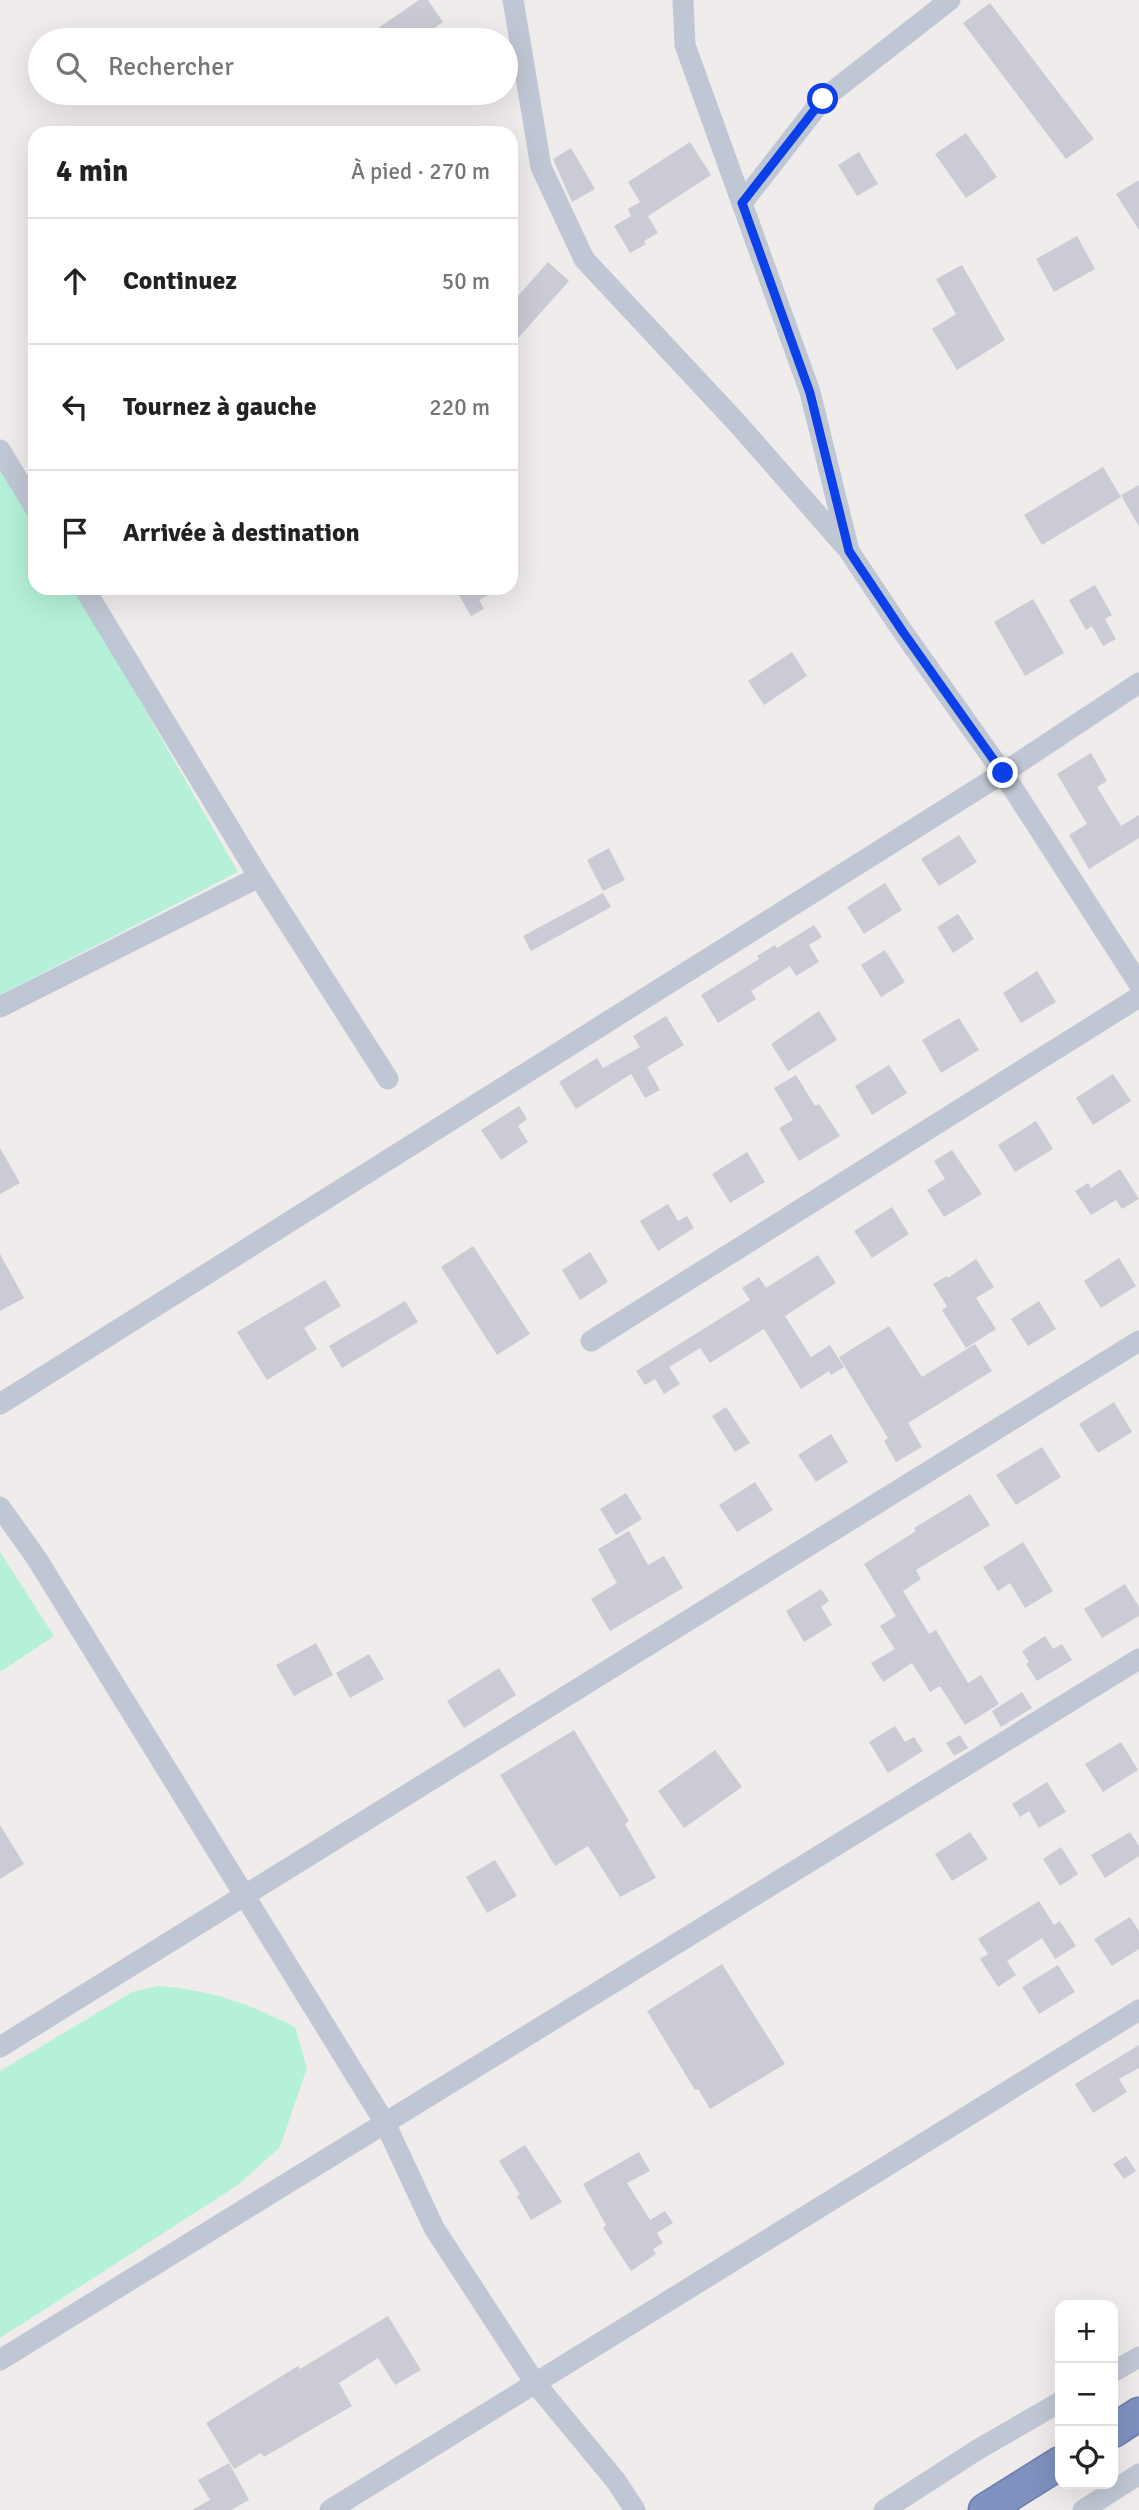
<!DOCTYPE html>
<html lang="fr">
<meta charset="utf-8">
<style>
body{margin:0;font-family:Signika,sans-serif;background:#f2f2f2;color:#222}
.controls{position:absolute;right:21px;bottom:21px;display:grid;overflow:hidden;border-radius:14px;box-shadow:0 7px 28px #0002}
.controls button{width:63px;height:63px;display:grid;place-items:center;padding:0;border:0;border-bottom:2px solid #e0e0e0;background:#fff;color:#222;font:35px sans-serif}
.stop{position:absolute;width:21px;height:21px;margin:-16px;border:5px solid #0b40e8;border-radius:50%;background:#fff}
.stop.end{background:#0b40e8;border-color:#fff;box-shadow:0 2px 7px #0008}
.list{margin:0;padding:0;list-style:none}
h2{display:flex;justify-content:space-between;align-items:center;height:91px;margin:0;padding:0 28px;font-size:30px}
h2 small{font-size:23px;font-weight:400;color:#767676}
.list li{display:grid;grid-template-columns:46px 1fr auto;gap:21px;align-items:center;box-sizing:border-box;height:126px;padding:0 28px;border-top:2px solid #e0e0e0}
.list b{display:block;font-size:26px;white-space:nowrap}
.list em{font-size:23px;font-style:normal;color:#767676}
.icon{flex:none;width:38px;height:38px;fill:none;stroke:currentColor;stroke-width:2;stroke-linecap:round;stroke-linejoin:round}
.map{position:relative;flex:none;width:1139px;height:2510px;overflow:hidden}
.search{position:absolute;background:#fff;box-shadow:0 7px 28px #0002;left:28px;top:28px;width:490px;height:77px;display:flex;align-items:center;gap:18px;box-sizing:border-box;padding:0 24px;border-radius:38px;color:#767676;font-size:26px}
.panel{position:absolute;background:#fff;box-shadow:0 7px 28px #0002;left:28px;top:126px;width:490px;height:469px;border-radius:21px}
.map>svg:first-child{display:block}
.green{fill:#b4f1d8}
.building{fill:#cacbd4}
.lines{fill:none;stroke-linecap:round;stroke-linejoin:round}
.highway-casing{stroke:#6a7cab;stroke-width:35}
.minor{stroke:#c0c7d4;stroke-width:21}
.highway{stroke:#7e91bf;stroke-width:32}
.route{stroke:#0b40e8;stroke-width:9}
</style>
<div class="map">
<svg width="1139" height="2510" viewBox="0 0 1139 2510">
<rect width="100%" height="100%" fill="#efeceb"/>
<g class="green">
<polygon points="0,457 35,518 35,588 75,588 238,872 0,995"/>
<polygon points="0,1552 54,1636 0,1672"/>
<path d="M 158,1986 C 212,1990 247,2003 295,2027 L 307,2068 L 280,2147 L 238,2185 L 0,2338 L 0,2071 L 132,1992 Z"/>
</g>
<g class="building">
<polygon points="419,0 428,0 443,22 417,40 361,40"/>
<polygon points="990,3 1094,139 1066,159 963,23"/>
<polygon points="966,133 997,177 966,198 935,154"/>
<polygon points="690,142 711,175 648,216 658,233 644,241 646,244 630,253 614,226 631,216 628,209 640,202 628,182"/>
<polygon points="571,148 595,189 572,202 553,159"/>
<polygon points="859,152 878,184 857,196 838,165"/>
<polygon points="1139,180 1139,230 1116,194"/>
<polygon points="1077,236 1095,269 1054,292 1036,259"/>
<polygon points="548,262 569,281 511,346 511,304"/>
<polygon points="962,265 1005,340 957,370 932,329 956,314 936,279"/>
<polygon points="1103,467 1121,497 1042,545 1024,515"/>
<polygon points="1139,485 1139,527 1121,495"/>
<polygon points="1095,585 1112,615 1105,619 1116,639 1103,646 1092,626 1086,630 1069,600"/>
<polygon points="455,588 502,588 479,600 484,609 471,616"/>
<polygon points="1033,599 1064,653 1025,676 994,622"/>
<polygon points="792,652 807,676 764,705 748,681"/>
<polygon points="1091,753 1107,781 1097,787 1121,826 1139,815 1139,838 1089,869 1069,835 1087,824 1057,774"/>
<polygon points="959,835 977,862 939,886 921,859"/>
<polygon points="609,848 625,880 603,891 587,860"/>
<polygon points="885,883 902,910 864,934 847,907"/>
<polygon points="603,893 611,907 531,951 523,936"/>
<polygon points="958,914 974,939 953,953 937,927"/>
<polygon points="814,925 822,937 809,945 819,962 796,976 790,966 751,991 756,999 718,1023 701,995 759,959 757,956 775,945 777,948"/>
<polygon points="885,950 905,982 881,997 861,965"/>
<polygon points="1037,971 1056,1002 1021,1023 1003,993"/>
<polygon points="819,1011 837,1040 788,1071 771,1044"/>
<polygon points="666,1016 684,1045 647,1067 660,1090 645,1098 631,1074 576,1109 559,1082 597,1058 603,1068 640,1047 633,1036"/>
<polygon points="959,1018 979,1050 941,1073 922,1040"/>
<polygon points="889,1065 907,1093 872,1115 855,1086"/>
<polygon points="1113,1074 1131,1101 1093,1125 1076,1098"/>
<polygon points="796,1075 815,1106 819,1104 840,1136 799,1161 779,1128 793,1120 774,1088"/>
<polygon points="519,1106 527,1119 518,1126 528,1142 501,1160 481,1130"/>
<polygon points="1036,1121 1053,1149 1015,1172 998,1145"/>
<polygon points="0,1148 20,1183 0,1194"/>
<polygon points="952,1150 982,1194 944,1217 927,1190 945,1179 934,1161"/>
<polygon points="747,1152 765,1182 730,1203 712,1174"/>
<polygon points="1120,1169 1139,1199 1122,1209 1116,1200 1091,1215 1075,1191 1088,1183 1091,1188"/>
<polygon points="668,1204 678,1221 687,1216 694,1228 658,1251 640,1221"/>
<polygon points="892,1207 909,1234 872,1258 854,1231"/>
<polygon points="473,1246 530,1334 497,1355 441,1267"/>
<polygon points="590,1252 608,1282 580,1300 562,1270"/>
<polygon points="0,1254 24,1298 0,1311"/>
<polygon points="818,1255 836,1283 785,1316 811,1357 830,1345 844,1367 831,1375 829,1371 801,1389 764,1329 710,1363 700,1348 669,1367 680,1384 664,1394 655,1379 645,1385 636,1371 750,1300 742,1288 759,1277 766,1288"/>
<polygon points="1119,1258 1136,1286 1101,1308 1084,1281"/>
<polygon points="976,1259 994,1287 976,1298 996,1329 966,1348 942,1310 947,1306 933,1284 947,1276 948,1278"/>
<polygon points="325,1280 341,1306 304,1328 317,1349 267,1380 237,1332"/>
<polygon points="405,1301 418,1322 342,1368 329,1346"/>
<polygon points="1039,1301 1056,1329 1028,1346 1011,1319"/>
<polygon points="889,1326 922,1377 975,1344 992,1371 908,1423 922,1447 896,1462 884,1441 888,1438 839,1357"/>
<polygon points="1114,1402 1132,1432 1098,1453 1079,1424"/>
<polygon points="726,1407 750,1443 735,1452 712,1416"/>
<polygon points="831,1434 848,1462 816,1482 798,1455"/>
<polygon points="1042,1447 1061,1477 1016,1505 996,1475"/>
<polygon points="755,1482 773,1510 737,1532 719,1505"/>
<polygon points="626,1493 642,1519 616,1535 600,1509"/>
<polygon points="970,1494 990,1525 916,1570 921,1579 903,1591 929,1634 936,1630 968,1683 981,1675 999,1704 965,1725 940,1686 930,1692 912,1663 883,1682 871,1663 895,1649 880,1626 896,1616 864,1564 916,1531 914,1528"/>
<polygon points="629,1531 648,1565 664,1556 683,1588 610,1631 591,1599 617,1583 598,1549"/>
<polygon points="1023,1542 1053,1591 1025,1608 1010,1583 998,1591 983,1567"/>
<polygon points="1125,1584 1139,1607 1139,1616 1102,1638 1084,1609"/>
<polygon points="821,1589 829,1601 821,1607 832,1625 804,1642 786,1611"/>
<polygon points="1045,1636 1053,1649 1062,1644 1072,1660 1037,1681 1026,1664 1029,1662 1022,1651"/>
<polygon points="316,1643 333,1675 294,1696 276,1665"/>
<polygon points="369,1654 384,1679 350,1698 336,1673"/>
<polygon points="499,1668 516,1695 464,1728 447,1701"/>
<polygon points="1022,1692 1032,1708 1001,1727 992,1711"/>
<polygon points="895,1726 905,1742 914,1737 923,1751 888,1773 869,1742"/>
<polygon points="574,1730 629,1821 625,1824 656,1878 620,1897 588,1846 555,1866 500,1775"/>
<polygon points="960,1735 968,1748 954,1756 946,1743"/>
<polygon points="1121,1742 1138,1770 1103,1792 1085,1764"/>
<polygon points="715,1750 742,1787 684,1828 658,1791"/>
<polygon points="1047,1782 1066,1812 1039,1828 1029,1811 1020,1817 1012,1804"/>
<polygon points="0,1825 24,1864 0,1879"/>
<polygon points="970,1832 988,1859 952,1881 935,1854"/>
<polygon points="1130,1832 1139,1846 1139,1856 1105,1878 1091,1855"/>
<polygon points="1061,1847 1078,1874 1060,1886 1043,1859"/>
<polygon points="495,1860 517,1896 487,1913 466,1877"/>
<polygon points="1039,1901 1054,1925 1060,1921 1076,1946 1055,1959 1042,1938 1007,1961 1016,1975 998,1987 980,1959 988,1954 978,1939"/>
<polygon points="1130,1917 1139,1931 1139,1949 1112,1966 1094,1939"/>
<polygon points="722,1964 785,2064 710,2109 698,2089 695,2090 647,2011"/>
<polygon points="1058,1965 1075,1992 1039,2014 1022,1987"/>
<polygon points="1139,2045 1139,2068 1119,2079 1127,2092 1093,2113 1075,2084"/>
<polygon points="525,2145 562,2202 531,2220 517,2196 520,2195 499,2161"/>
<polygon points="639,2152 650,2171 627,2183 650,2220 665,2211 673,2223 657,2233 663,2243 653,2249 656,2254 631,2271 603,2228 606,2225 583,2184"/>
<polygon points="1126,2156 1136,2171 1124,2179 1113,2164"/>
<polygon points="388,2316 421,2370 395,2385 378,2358 339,2383 352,2406 264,2457 261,2453 234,2469 206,2423 298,2366 300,2369"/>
<polygon points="229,2463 249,2500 231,2510 192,2510 210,2500 198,2480"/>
</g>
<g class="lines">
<g class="highway-casing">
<g id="highway">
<polyline points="1113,2431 1139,2414"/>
<polyline points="985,2510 1060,2463"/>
</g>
</g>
<g class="minor">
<polyline points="513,0 541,167 584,259 738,424 845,546"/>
<polyline points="683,0 685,45 810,392 849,551 903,632 1003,773 1139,984"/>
<polyline points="742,203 823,99 950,0"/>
<polyline points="0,450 35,508"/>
<polyline points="84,588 259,877 388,1079"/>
<polyline points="0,1007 259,877"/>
<polyline points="591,1341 1139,997"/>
<polyline points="0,1404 1003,773 1139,683"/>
<polyline points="0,1507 37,1559 385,2123 434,2228 535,2383 616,2481 635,2510"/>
<polyline points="0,2047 1139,1341"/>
<polyline points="0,2360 1139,1659"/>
<polyline points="1113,2372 1139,2357"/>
<polyline points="330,2510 1139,2010"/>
<polyline points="884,2510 977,2450 1060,2402"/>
<polyline points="1083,2510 1139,2474"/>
</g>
<use href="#highway" class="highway"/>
</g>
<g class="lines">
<polyline class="route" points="823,99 742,203 810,393 849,551 903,632 1003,773"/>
</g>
</svg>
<div class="controls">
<button>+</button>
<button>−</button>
<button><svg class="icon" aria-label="locate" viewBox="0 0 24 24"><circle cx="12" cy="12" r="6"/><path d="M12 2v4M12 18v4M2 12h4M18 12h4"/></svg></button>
</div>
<div class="stop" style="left:823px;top:99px"></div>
<div class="stop end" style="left:1003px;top:773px"></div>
<div class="search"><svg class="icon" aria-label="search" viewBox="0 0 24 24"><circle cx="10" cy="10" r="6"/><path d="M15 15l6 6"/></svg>Rechercher</div>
<section class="panel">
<h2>4 min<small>À pied · 270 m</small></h2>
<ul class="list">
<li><svg class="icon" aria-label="ahead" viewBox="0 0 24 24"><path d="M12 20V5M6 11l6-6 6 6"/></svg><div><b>Continuez</b></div><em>50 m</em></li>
<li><svg class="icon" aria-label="left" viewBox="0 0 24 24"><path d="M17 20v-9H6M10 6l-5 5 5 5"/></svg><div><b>Tournez à gauche</b></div><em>220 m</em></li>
<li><svg class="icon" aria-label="arrive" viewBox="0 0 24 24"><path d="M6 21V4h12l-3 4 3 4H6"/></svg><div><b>Arrivée à destination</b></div></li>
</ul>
</section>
</div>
